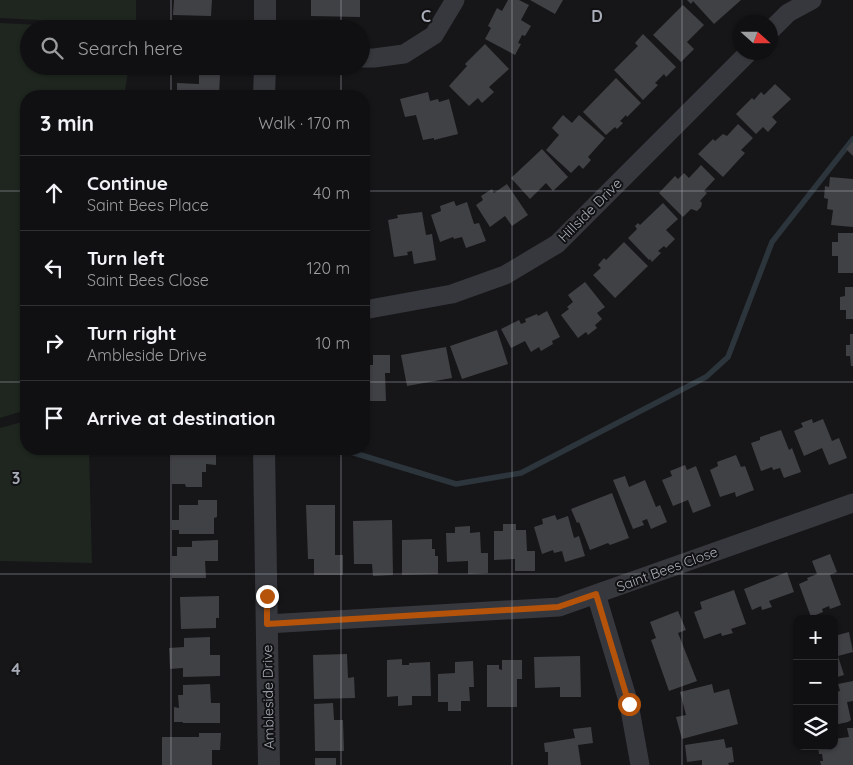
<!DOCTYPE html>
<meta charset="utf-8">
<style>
body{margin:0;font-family:Quicksand,sans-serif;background:#1e1e20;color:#f1f3f6}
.controls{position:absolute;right:15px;bottom:15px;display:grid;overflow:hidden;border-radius:10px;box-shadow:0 1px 4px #0004}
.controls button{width:45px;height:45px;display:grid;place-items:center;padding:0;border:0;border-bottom:1px solid #303032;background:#101012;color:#f1f3f6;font:25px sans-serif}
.compass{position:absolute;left:733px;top:15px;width:45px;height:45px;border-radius:50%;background:#101012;box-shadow:0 1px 4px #0004;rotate:111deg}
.stop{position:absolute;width:15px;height:15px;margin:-11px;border:4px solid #b45309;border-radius:50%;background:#fff}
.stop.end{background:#b45309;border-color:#fff;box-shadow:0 1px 5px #0008}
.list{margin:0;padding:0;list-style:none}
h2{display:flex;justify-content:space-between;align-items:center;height:65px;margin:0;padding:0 20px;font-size:21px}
h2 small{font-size:16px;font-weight:400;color:#9c9d9f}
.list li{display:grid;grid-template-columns:32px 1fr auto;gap:15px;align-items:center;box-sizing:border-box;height:75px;padding:0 20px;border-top:1px solid #303032}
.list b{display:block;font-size:19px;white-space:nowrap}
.list p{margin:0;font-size:16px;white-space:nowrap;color:#9c9d9f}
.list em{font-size:16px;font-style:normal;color:#9c9d9f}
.icon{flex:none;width:28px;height:28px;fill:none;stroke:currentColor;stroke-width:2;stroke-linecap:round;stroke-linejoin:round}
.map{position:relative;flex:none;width:853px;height:765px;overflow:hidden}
.search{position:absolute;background:#101012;box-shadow:0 1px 4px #0004;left:20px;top:20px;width:350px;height:55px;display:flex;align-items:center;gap:12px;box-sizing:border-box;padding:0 18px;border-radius:28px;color:#9c9d9f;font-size:19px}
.panel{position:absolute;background:#101012;box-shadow:0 1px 4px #0004;left:20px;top:90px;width:350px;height:365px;border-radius:20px}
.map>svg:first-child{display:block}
.green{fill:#1e261f}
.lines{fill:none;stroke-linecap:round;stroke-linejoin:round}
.stream{stroke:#2c353c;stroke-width:5.5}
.building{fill:#404145}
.minor{stroke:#37383d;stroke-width:19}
.tertiary{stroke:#37383d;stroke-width:22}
.route{stroke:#b45309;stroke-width:6}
.grid{fill:none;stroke:#a8adb8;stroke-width:1;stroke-opacity:0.55}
.labels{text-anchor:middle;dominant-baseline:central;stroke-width:4;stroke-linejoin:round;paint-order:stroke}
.street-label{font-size:14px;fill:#a8adb8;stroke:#111113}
.grid-label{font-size:16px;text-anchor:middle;font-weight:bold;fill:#a8adb8;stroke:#111113;stroke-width:4;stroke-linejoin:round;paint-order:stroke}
</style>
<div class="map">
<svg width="853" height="765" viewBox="0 0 853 765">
<rect width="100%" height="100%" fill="#161618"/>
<g class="green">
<polygon points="0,0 136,0 136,25 0,18"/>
<polygon points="0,23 118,29 29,29 29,66 129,66 124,96 26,96 26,410 0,418"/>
<polygon points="26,421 26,449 89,449 92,563 0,561 0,428"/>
</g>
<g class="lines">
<polyline class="stream" points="341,449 456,484 521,473 706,377 728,357 772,242 853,139"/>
</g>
<g class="building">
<polygon points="174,0 212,0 211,16 173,15"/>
<polygon points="311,0 360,0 360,17 311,16"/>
<polygon points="508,0 519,0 529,5 521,20 531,26 525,36 522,35 518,43 521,44 515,55 485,39 491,28 488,26 497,8 502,11"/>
<polygon points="530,0 563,0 555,14"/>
<polygon points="687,0 741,0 714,24 693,1 691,4"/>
<polygon points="683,5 704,25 687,42 694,49 681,62 653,35"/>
<polygon points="201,24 219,24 219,29 200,29"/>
<polygon points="643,34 676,67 666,77 664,74 655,83 658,85 643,100 614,70 638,46 635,43"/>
<polygon points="485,44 509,69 489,87 494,92 482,103 478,98 469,106 449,86 467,66 465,64"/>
<polygon points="199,74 220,75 219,96 172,96 172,93 177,94 177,83 199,84"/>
<polygon points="616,78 641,103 627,117 626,115 620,121 623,123 617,129 615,127 606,135 583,112"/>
<polygon points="775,84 791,99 772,117 777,122 768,132 763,127 756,134 736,114 752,98 754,100 761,92 764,95"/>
<polygon points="428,92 430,101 438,99 439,102 449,99 458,134 434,140 434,138 423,140 416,115 405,117 400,99"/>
<polygon points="563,115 572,123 579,115 605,138 588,157 591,160 583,169 579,165 571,173 546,150 559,135 552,128"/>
<polygon points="738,124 753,138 741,150 745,153 723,177 698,154 713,139 715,141 723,134 727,136"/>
<polygon points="853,141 853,156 846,149"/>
<polygon points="542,149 568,177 553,191 546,183 530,199 511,178"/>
<polygon points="701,165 715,179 704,191 707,193 700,201 702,203 701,207 697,211 691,209 683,217 659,193 675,176 678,179 684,173 689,178"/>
<polygon points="830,177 853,179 853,227 831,225 833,210 827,209 828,199 824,198 825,186 829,187"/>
<polygon points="507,184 528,215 512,226 505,216 490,227 476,205 483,200 481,196 492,189 494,193"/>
<polygon points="454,201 456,206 467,202 474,224 479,223 486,241 466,248 462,237 454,239 453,237 440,242 431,215 441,211 440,206"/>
<polygon points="663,203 678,219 666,230 675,239 666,248 664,246 658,251 661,253 652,262 650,259 649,260 628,238 637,229 635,226 638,223 640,225"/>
<polygon points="422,212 426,235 432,234 436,260 414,264 412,251 407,252 408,255 394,257 388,220 398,218 397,215"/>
<polygon points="838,233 853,233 853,273 838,273 838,256 832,256 832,242 838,242"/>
<polygon points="624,242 648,266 615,298 593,275 601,268 598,265 604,258 606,260"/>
<polygon points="585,282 605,307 597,313 602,319 595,325 597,328 588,335 586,332 578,338 561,315 569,309 567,307 573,302 568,295"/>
<polygon points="845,287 853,287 853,319 846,319 846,310 840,310 840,297 845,296"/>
<polygon points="547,311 560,337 552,341 553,344 541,351 539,347 531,352 525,341 511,348 501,329 519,320 521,324 526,322 525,319 537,314 538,316"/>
<polygon points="497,330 508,364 462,379 450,346"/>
<polygon points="850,334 853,334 853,366 851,366 850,356 846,356 846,345 850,345"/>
<polygon points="446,347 452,378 407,386 401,355"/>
<polygon points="373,355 390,355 390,373 385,373 386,401 364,401 364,360 369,359 369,365 373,365"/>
<polygon points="812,419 813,423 823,419 832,441 839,438 847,458 829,465 822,448 804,456 794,431 803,427 801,423"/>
<polygon points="781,430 789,450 792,448 801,472 784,478 780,468 773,470 772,467 761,471 751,443 760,440 760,437"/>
<polygon points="172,449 216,449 216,465 206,464 206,472 202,472 202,487 186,487 185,484 172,484"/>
<polygon points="736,455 741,467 745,466 754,490 736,497 735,492 720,497 710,470 718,466 717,462"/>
<polygon points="685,465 687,470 696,466 711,506 693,513 688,500 673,506 662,480 672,476 670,471"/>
<polygon points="625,476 629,487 645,480 656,507 660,505 667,522 651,529 647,519 642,521 644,525 633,529 613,480"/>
<polygon points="612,493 629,538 610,545 608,543 590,550 579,522 577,523 571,509"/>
<polygon points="198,500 217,500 217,517 214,518 214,534 179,534 179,530 172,530 172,520 179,520 179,505 198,505"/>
<polygon points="306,505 335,505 335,555 343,555 343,575 314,575 314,559 308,559"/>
<polygon points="555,515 557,520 568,516 574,538 579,536 585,556 565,562 562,551 554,553 553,550 542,554 534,527 543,524 542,519"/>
<polygon points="392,520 393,575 373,576 372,564 354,564 353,521"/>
<polygon points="503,524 516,524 516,530 526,530 527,551 535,551 535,571 515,571 515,559 494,560 494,531 503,531"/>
<polygon points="470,526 470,533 480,532 481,553 488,553 488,573 468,574 468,561 447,562 446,533 455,533 455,527"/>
<polygon points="432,539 432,549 435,549 435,556 438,556 438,574 402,575 402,540"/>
<polygon points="218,540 218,561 205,561 206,578 172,578 172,556 177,556 177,547 192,547 192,541"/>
<polygon points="830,554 837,572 830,575 841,605 830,609 829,606 822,609 823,612 811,617 799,584 808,580 807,578 817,574 812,561"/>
<polygon points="787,572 794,592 769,601 772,607 762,610 761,606 752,610 744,589"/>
<polygon points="734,590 746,624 731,629 733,633 722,636 721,633 704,639 694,612 702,609 700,602"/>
<polygon points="219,596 219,618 216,618 216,628 181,629 180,597"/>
<polygon points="678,611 686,630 678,633 697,681 669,691 651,640 656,638 650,622"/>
<polygon points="849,632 853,652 838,656 844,675 834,678 834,636"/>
<polygon points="210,637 210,655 220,655 220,676 183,677 183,668 170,669 169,648 184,647 184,638"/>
<polygon points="347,654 348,678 354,677 355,698 314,699 313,655"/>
<polygon points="580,656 581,697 560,697 560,687 535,688 534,657"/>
<polygon points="402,659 402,665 409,665 409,663 430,662 431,696 412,696 412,705 398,706 398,696 387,697 387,660"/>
<polygon points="502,660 522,660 522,679 517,679 517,707 487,707 487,665 499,665 499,669 502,670"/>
<polygon points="473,661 474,687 469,687 470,701 461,701 461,711 448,711 448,702 438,702 438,674 455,673 455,662"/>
<polygon points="853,681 853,701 847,702 851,720 848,722 834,725 834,692 840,691 838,684"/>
<polygon points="210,684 211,703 220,703 220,723 183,723 183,722 174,722 174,707 179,708 178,695 183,695 183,685"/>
<polygon points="712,684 714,693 729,689 738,724 682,739 676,717 686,715 680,692"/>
<polygon points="333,703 334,720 343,720 344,751 315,751 314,704"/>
<polygon points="591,727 593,743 578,745 581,765 548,765 548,752 545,752 544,743 575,738 573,729"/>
<polygon points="847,728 853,728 853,765 821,765 820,761 823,761 822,754 819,754 818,746 834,746 834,739 849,737"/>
<polygon points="199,733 221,733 220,750 212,750 212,765 162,765 162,737 199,737"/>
<polygon points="724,739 726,748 732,747 734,762 728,763 729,765 702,765 702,760 687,762 685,745"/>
<rect x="315" y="758" width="21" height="7"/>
</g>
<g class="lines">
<g class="minor">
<polyline points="770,31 788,13 812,0"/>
<polyline points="361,58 374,58 404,54 434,35 455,0"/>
<polyline points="364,310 452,294 505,275 557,244 749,52"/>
<polyline points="596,594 629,704 640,765"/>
<polyline points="267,624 559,607 853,503"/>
</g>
<g class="tertiary">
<polyline points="265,29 265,0"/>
<polyline points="264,96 265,66"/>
<polyline points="264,449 269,765"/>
</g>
</g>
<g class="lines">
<polyline class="route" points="267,596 267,624 558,607 596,594 629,704"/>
</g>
<path class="grid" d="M 171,0 L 171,29M 341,0 L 341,29M 512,0 L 512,765M 682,0 L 682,765M 171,66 L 171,96M 341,66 L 341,96M 0,191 L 26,191M 364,191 L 853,191M 0,382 L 26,382M 364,382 L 853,382M 171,449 L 171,765M 341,449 L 341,765M 0,574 L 853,574"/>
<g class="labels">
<g class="street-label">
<text transform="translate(590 210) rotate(-45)">Hillside Drive</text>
<text transform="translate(667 569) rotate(-20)">Saint Bees Close</text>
<text transform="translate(268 697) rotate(-91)">Ambleside Drive</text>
</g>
</g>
<g class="grid-label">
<text x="426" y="22">C</text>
<text x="597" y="22">D</text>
<text x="16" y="484">3</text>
<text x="16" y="675">4</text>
</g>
</svg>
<div class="controls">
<button>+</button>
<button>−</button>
<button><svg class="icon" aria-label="layers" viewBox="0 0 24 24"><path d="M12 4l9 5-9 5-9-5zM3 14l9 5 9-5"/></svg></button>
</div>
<svg class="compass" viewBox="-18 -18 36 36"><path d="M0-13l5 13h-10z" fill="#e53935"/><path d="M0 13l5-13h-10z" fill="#9c9d9f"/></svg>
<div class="stop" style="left:629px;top:704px"></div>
<div class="stop end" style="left:267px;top:596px"></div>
<div class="search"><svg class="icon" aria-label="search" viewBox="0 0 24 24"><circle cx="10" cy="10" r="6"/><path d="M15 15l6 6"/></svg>Search here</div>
<section class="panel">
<h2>3 min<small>Walk · 170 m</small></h2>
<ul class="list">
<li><svg class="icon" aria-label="ahead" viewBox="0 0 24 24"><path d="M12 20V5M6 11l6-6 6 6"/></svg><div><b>Continue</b><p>Saint Bees Place</p></div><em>40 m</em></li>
<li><svg class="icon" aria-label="left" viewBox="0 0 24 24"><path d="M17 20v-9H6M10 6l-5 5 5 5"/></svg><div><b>Turn left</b><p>Saint Bees Close</p></div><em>120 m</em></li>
<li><svg class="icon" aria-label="right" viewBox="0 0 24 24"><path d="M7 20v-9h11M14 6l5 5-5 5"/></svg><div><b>Turn right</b><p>Ambleside Drive</p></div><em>10 m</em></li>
<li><svg class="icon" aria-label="arrive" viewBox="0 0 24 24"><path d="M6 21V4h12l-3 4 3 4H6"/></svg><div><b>Arrive at destination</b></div></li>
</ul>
</section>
</div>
